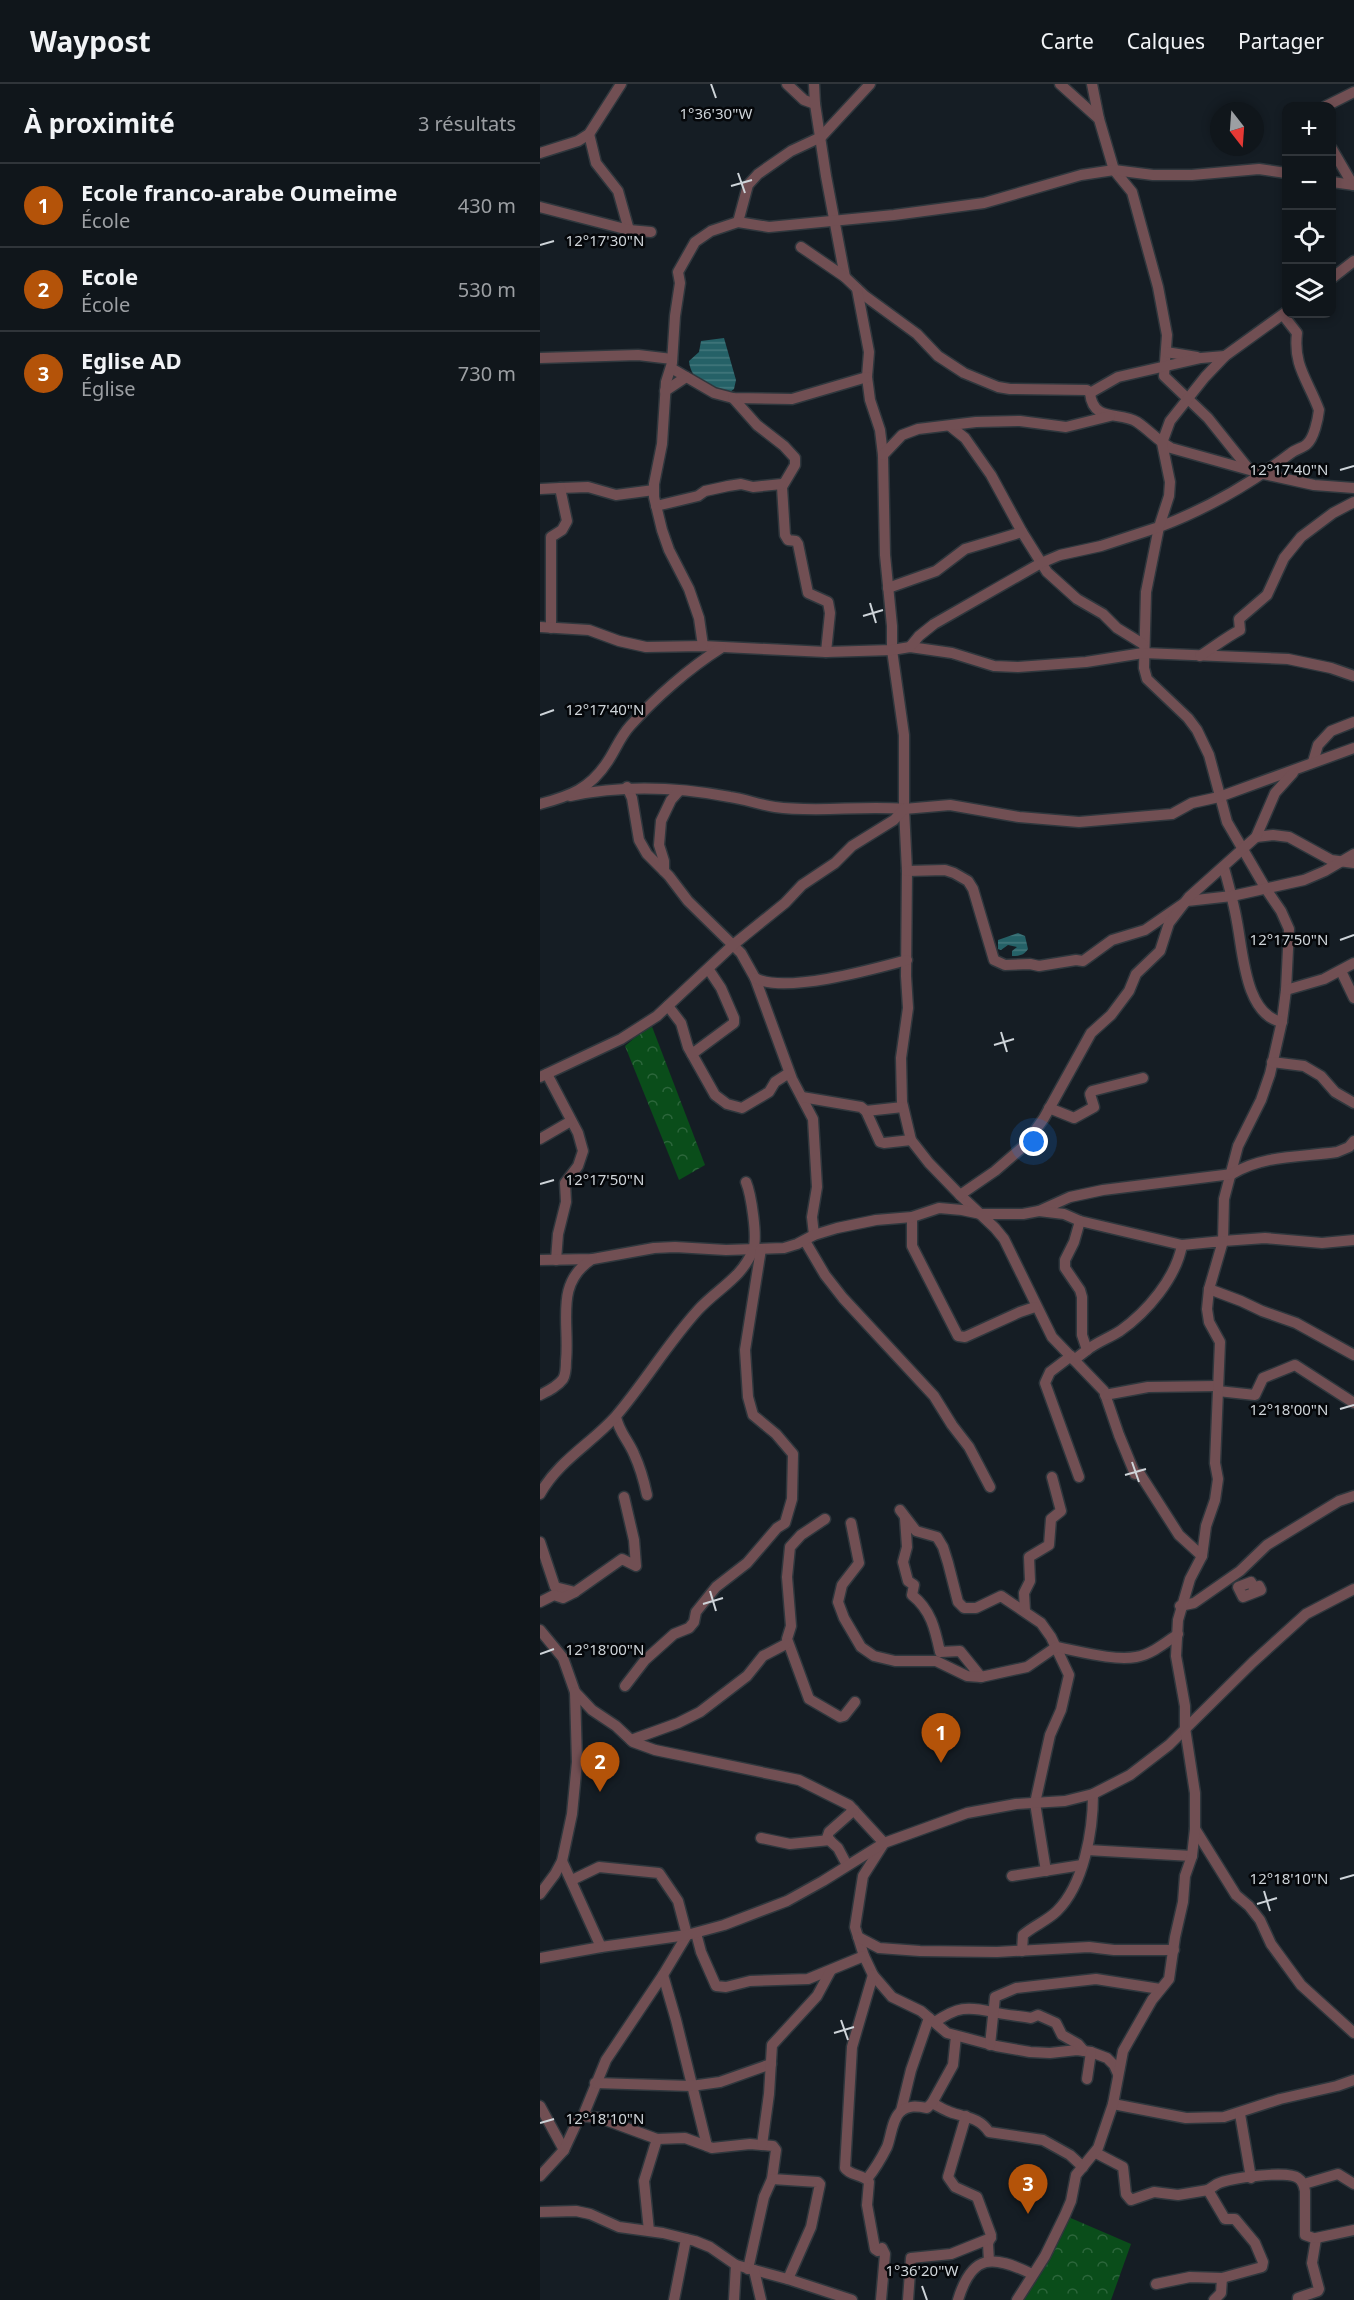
<!DOCTYPE html>
<html lang="fr">
<meta charset="utf-8">
<style>
body{margin:0;font-family:"Noto Sans",sans-serif;background:#1e2328;color:#f1f3f6}
.controls{position:absolute;right:18px;top:18px;display:grid;overflow:hidden;border-radius:12px;box-shadow:0 3px 9px #0003}
.controls button{width:54px;height:54px;display:grid;place-items:center;padding:0;border:0;border-bottom:2px solid #30353a;background:#10161b;color:#f1f3f6;font:30px sans-serif}
.compass{position:absolute;left:670px;top:18px;width:54px;height:54px;border-radius:50%;background:#10161b;box-shadow:0 3px 9px #0003;rotate:163deg}
.you{position:absolute;left:494px;top:1058px;width:21px;height:21px;margin:-15px;border:4px solid #fff;border-radius:50%;background:#1a73e8;box-shadow:0 0 0 9px #1a73e833}
.badge{display:grid;place-items:center;width:39px;height:39px;border-radius:50%;background:#b45309;color:#fff;font-size:20px;font-weight:700}
.pin{position:absolute;translate:-50% -50px;filter:drop-shadow(0 2px 3px #0008)}
.pin::after{content:'';position:absolute;top:32px;width:21px;height:18px;background:inherit;clip-path:polygon(0 0,100% 0,50% 100%)}
.list{margin:0;padding:0;list-style:none}
h2{display:flex;justify-content:space-between;align-items:center;height:78px;margin:0;padding:0 24px;font-size:26px}
h2 small{font-size:20px;font-weight:400;color:#9c9fa3}
.list li{display:grid;grid-template-columns:39px 1fr auto;gap:18px;align-items:center;box-sizing:border-box;height:84px;padding:0 24px;border-top:2px solid #30353a}
.list b{display:block;font-size:22px;white-space:nowrap}
.list p{margin:0;font-size:20px;white-space:nowrap;color:#9c9fa3}
.list em{font-size:20px;font-style:normal;color:#9c9fa3}
.icon{flex:none;width:33px;height:33px;fill:none;stroke:currentColor;stroke-width:2;stroke-linecap:round;stroke-linejoin:round}
.map{position:relative;flex:none;width:814px;height:2216px;overflow:hidden}
header{display:flex;align-items:center;gap:36px;box-sizing:border-box;height:84px;padding:0 30px;background:#10161b;border-bottom:2px solid #30353a}
header strong{font-size:28px}
nav{display:flex;gap:33px;margin-inline-start:auto;font-size:21px}
main{display:flex}
aside{flex:1;background:#10161b}
.map>svg:first-child{display:block}
.forest{fill:url(#forest-crowns)}
.water{fill:url(#water-rules)}
.lines{fill:none;stroke-linecap:round;stroke-linejoin:round}
.minor-casing{stroke:#2f373d;stroke-width:13}
.minor{stroke:#714f53;stroke-width:10}
.ticks{fill:none;stroke:#ced4d9;stroke-width:2}
.ticks-label{font-size:15px;text-anchor:middle;fill:#ced4d9;stroke:#05070a;stroke-width:5;stroke-linejoin:round;paint-order:stroke}
</style>
<header>
<strong>Waypost</strong>
<nav><a>Carte</a><a>Calques</a><a>Partager</a></nav>
</header>
<main>
<aside>
<h2>À proximité<small>3 résultats</small></h2>
<ul class="list">
<li><span class="badge">1</span><div><b>Ecole franco-arabe Oumeime</b><p>École</p></div><em>430 m</em></li>
<li><span class="badge">2</span><div><b>Ecole</b><p>École</p></div><em>530 m</em></li>
<li><span class="badge">3</span><div><b>Eglise AD</b><p>Église</p></div><em>730 m</em></li>
</ul>
</aside>
<div class="map">
<svg width="814" height="2216" viewBox="0 0 814 2216">
<defs>
<pattern id="forest-crowns" width="20" height="18" patternUnits="userSpaceOnUse" patternTransform="scale(1.5)"><rect width="20" height="18" fill="#0a4d1a"/><path d="M2 6a3 3 0 1 1 6 0M12 15a3 3 0 1 1 6 0" fill="none" stroke="#2c663b"/></pattern>
<pattern id="water-rules" width="6" height="5" patternUnits="userSpaceOnUse" patternTransform="scale(1.5)"><rect width="6" height="5" fill="#256167"/><path d="M0 2.5h6" fill="none" stroke="#43777c"/></pattern>
</defs>
<rect width="100%" height="100%" fill="#151d24"/>
<g class="forest">
<polygon points="111,940 165,1081 139,1096 85,962"/>
<polygon points="526,2132 591,2160 571,2216 480,2216"/>
</g>
<g class="water">
<path d="M 184,254 L 196,296 L 194,305 L 187,310 C 170,301 151,299 149,277 L 159,268 L 161,257 Z"/>
<path d="M 478,849 L 485,852 L 488,865 C 484,871 480,872 472,872 L 472,867 L 477,863 L 468,861 L 461,866 L 458,865 L 458,856 Z"/>
</g>
<g class="lines">
<g class="minor-casing">
<g id="minor">
<polyline points="247,0 264,16 275,20"/>
<polyline points="274,0 275,20 286,92 305,193"/>
<polyline points="520,0 559,35 574,86 592,108 618,203 627,251 624,292 668,334 708,384"/>
<polyline points="552,0 559,35"/>
<polyline points="786,22 814,8"/>
<polyline points="49,50 56,79 78,107 89,146"/>
<polyline points="792,65 813,101"/>
<polyline points="0,69 38,57 49,50 81,0"/>
<polyline points="792,98 814,101"/>
<polyline points="0,123 89,146 111,148"/>
<polyline points="198,138 208,101 218,90 251,67 281,53 330,0"/>
<path d="M 261,163 L 305,193 L 325,212 L 377,250 L 398,272 L 424,289 L 458,303 L 470,305 L 547,306 L 550,309 C 553,339 580,327 597,338 C 609,346 618,357 631,364 L 724,390 L 774,401 L 814,404"/>
<polyline points="792,194 814,177"/>
<polyline points="317,205 329,268 327,293 330,316 340,346 343,371 345,471 352,542 352,566 364,651 364,725 367,787 366,892 368,924 361,974 362,1018 371,1056 389,1079 420,1111 455,1144 464,1155 512,1253 564,1307 579,1351 595,1390"/>
<path d="M 743,231 L 757,249 C 753,282 768,296 779,326 C 778,335 774,354 767,360 C 763,364 756,365 751,369 C 710,400 667,425 619,443 L 606,508 L 604,584 L 607,595 L 648,634 L 657,646 L 669,671 L 687,738 L 726,805 L 741,827 L 749,845 L 746,906 L 742,937 L 730,990 L 721,1016 L 698,1062 L 684,1115 L 683,1157 L 725,1154 L 782,1159 L 814,1156"/>
<polyline points="626,268 657,273"/>
<polyline points="0,274 98,271 132,275"/>
<polyline points="131,284 174,309 193,314 252,315 327,293"/>
<polyline points="125,307 146,293"/>
<polyline points="550,309 578,293 661,274 685,272"/>
<polyline points="193,314 217,341 244,362 255,374 255,381 242,403 245,451 248,456 256,457 258,460 268,509 288,518 290,529 286,568"/>
<polyline points="410,342 425,354 451,391 482,448 507,488 537,515 563,530 577,544 603,560"/>
<polyline points="343,371 362,351 378,345 436,338 480,337 526,343 570,332"/>
<polyline points="20,404 48,403 76,411 114,406"/>
<polyline points="0,405 20,404 27,437 22,446 11,453 11,544"/>
<polyline points="116,422 158,412 165,407 188,402 201,400 213,403 242,400"/>
<polyline points="348,504 396,487 425,465 482,448"/>
<polyline points="0,543 49,546 79,557 106,563 163,562 286,568 352,566 370,563 412,569 454,582 478,583 546,578 603,569 748,575 791,584 814,592"/>
<polyline points="163,562 159,534 149,505 129,466 122,446 114,413 114,400 122,360 126,298 132,279 135,232 140,199 138,188 155,158 171,147 198,138 229,143 354,131 444,119 541,91 574,86 613,91 652,91 719,85 746,89"/>
<polyline points="370,563 379,552 394,540 501,479 520,471 561,462 619,443 629,412 630,398 622,359 630,337 665,293 685,272 746,228"/>
<path d="M 660,572 C 674,563 685,554 700,546 L 699,535 L 727,511 L 744,474 L 761,453 L 793,429 L 814,418"/>
<polyline points="773,678 778,661 791,647 814,638"/>
<polyline points="87,703 92,714 99,756 107,770 129,792 148,817 201,869 215,894 252,995 273,1035 277,1103 272,1133 274,1151"/>
<path d="M 30,712 C 83,701 137,703 190,713 C 205,715 220,721 235,723 C 278,729 322,721 364,725"/>
<path d="M 0,720 C 30,712 50,705 68,677 C 76,665 80,653 90,642 C 115,614 149,584 181,564"/>
<polyline points="716,753 733,751 749,753 791,776 814,779"/>
<path d="M 684,784 C 689,802 694,820 697,838 C 703,868 705,931 742,938"/>
<polyline points="124,787 124,777 119,761 121,737 131,716 139,707"/>
<polyline points="367,787 405,786 414,789 428,797 433,805 454,876 465,881 490,880 499,882 536,876 543,877 572,856 605,846 647,817 692,812 764,796 785,787 814,770"/>
<polyline points="801,887 814,914"/>
<path d="M 215,894 C 245,910 334,885 367,876"/>
<polyline points="746,906 784,895 814,879"/>
<polyline points="128,922 141,939 148,963 175,1011 187,1020 202,1024 229,1008 235,998 249,989"/>
<polyline points="152,970 194,939 194,934 181,904 169,886"/>
<polyline points="732,978 764,982 781,992 795,1008 814,1019"/>
<polyline points="7,990 38,1049 43,1067 38,1082 25,1099 26,1118 18,1150 16,1176"/>
<polyline points="0,993 81,955 117,932 193,861 245,819 262,801 295,779 312,762 354,736 364,725 410,721 479,733 539,738 632,730 652,719 679,713 814,664"/>
<polyline points="262,1013 321,1023 326,1027 340,1058 344,1059 371,1056"/>
<polyline points="509,1024 534,1034 554,1023 550,1010 552,1007 603,994"/>
<polyline points="326,1027 363,1023"/>
<polyline points="0,1055 31,1037"/>
<polyline points="420,1111 455,1087 485,1061 504,1034 551,949 571,931 589,907 596,890 620,867 629,839 649,813 716,753 735,709 753,689"/>
<polyline points="372,1133 372,1162 418,1252 425,1253 480,1228 495,1223"/>
<polyline points="265,1157 285,1191 303,1214 394,1312 412,1341 429,1363 450,1403"/>
<path d="M 0,1176 L 53,1175 L 114,1164 L 135,1163 L 186,1166 L 244,1164 L 257,1160 L 274,1151 L 297,1144 L 336,1136 L 372,1133 L 399,1124 L 422,1126 L 441,1130 L 483,1130 L 499,1127 L 530,1113 L 563,1106 L 692,1090 C 722,1071 762,1073 797,1068 L 809,1063 L 814,1057"/>
<polyline points="669,1205 701,1217 722,1227 756,1239 814,1271"/>
<path d="M 547,1266 C 557,1258 569,1254 580,1247 C 607,1228 636,1194 642,1161"/>
<polyline points="531,1272 510,1288 505,1299 539,1393"/>
<polyline points="534,1276 547,1266 542,1251 542,1213 540,1206 525,1184 525,1176 534,1158 540,1137"/>
<polyline points="678,1307 715,1311 723,1294 755,1281 814,1319"/>
<path d="M 0,1311 C 8,1307 17,1303 23,1295 C 26,1290 26,1283 26,1277 C 30,1238 14,1200 52,1175"/>
<polyline points="565,1311 608,1303 677,1302"/>
<path d="M 76,1333 C 79,1348 88,1356 94,1370 C 100,1383 104,1397 107,1411"/>
<polyline points="600,1390 639,1451 662,1472"/>
<path d="M 0,1410 C 18,1377 52,1359 76,1332 C 105,1298 128,1259 158,1226 C 177,1205 202,1194 213,1166 C 218,1154 211,1110 206,1098"/>
<polyline points="360,1426 376,1447 397,1453 403,1463 408,1479 418,1518 424,1524 436,1524 461,1512 501,1539 511,1553 529,1591 521,1626 510,1651 495,1719 506,1787"/>
<path d="M 365,1434 L 367,1463 L 363,1478 L 368,1497 L 374,1501 L 372,1511 C 391,1526 395,1545 400,1568 L 420,1567 L 441,1593"/>
<polyline points="285,1435 261,1451 250,1463 247,1493 251,1542 247,1555 269,1615 300,1633 304,1632 315,1618"/>
<path d="M 311,1439 L 319,1479 L 302,1501 L 298,1518 L 304,1534 L 321,1563 L 334,1572 L 355,1577 L 396,1577 L 427,1592 L 441,1593 L 487,1583 L 516,1563 C 539,1567 573,1577 596,1573 C 612,1570 625,1559 638,1550"/>
<polyline points="0,1458 15,1503 35,1508 82,1475 96,1482 94,1456 84,1413"/>
<polygon points="711,1498 714,1504 719,1502 721,1506 703,1513 698,1503"/>
<polyline points="0,1518 14,1511 23,1514 35,1508"/>
<polyline points="640,1522 654,1519 700,1487 727,1461 799,1417 814,1412"/>
<polyline points="485,1527 484,1509 490,1497 489,1473 509,1461 511,1435 521,1427 512,1393"/>
<polyline points="0,1546 23,1574 35,1608 52,1626 76,1642 93,1658 115,1666 259,1696 309,1721 344,1759 323,1792 315,1843 324,1872 333,1891 352,1913 381,1927 407,1949 456,1962 490,1968 510,1969 537,1966 551,1968 567,1974 574,1981 578,1990"/>
<polyline points="85,1602 105,1576 134,1550 149,1544 154,1538 156,1528 176,1503 207,1479 237,1444 245,1439 252,1415 253,1370 236,1350 213,1331 208,1313 205,1266 221,1165"/>
<polyline points="91,1656 138,1639 160,1628 207,1592 223,1572 248,1559"/>
<polyline points="655,1745 696,1811 709,1822 720,1836 731,1860 761,1901 814,1949"/>
<polyline points="221,1754 250,1760 290,1756"/>
<polyline points="547,1766 652,1772"/>
<polyline points="22,1777 61,1863"/>
<polyline points="307,1781 298,1764 287,1754 289,1748 314,1726"/>
<polyline points="472,1792 542,1781"/>
<polyline points="32,1796 59,1783 119,1789 138,1817 147,1851 123,1891 66,1976 43,2032"/>
<polyline points="0,1810 15,1790 22,1777 32,1730 37,1678 35,1608"/>
<polyline points="156,1849 161,1868 176,1902 186,1903 210,1897 268,1895 324,1872"/>
<polyline points="318,1853 339,1864 380,1867 457,1868 549,1863 574,1866 634,1866"/>
<path d="M 482,1867 L 483,1851 C 493,1842 507,1837 517,1827 C 544,1800 553,1747 553,1710"/>
<polyline points="0,1874 61,1863 147,1851 184,1841 247,1817 283,1797 344,1759 427,1729 476,1720 525,1717 553,1710 590,1691 629,1661 713,1578 766,1530 814,1505"/>
<polyline points="123,1891 136,1936 167,2062 172,2064 210,2060 233,2062 236,2066 232,2095 224,2113 208,2185"/>
<path d="M 333,1891 L 312,1963 L 305,2084 C 310,2092 323,2090 329,2098 L 327,2121 L 335,2165 L 338,2167 L 342,2164 L 345,2170 L 341,2216"/>
<path d="M 395,1938 C 417,1923 427,1922 453,1928 C 466,1931 479,1932 491,1934 L 498,1931 L 516,1939 L 522,1951 L 538,1960 L 544,1967"/>
<polyline points="450,1961 455,1913 476,1904 556,1895 620,1905"/>
<polyline points="547,1995 551,1968"/>
<polyline points="55,1999 151,2002 180,1998 231,1980"/>
<path d="M 392,2019 C 398,2022 404,2026 410,2028 C 426,2034 439,2033 449,2048 L 503,2056 L 530,2071 L 543,2083"/>
<polyline points="573,2020 646,2034 684,2033 740,2015 797,2002 814,1996"/>
<polyline points="0,2022 24,2066"/>
<polyline points="361,2027 371,1986 389,1934"/>
<polyline points="700,2030 711,2094"/>
<polyline points="426,2032 408,2093 415,2103 437,2113 451,2151 448,2160 449,2177"/>
<polyline points="222,2061 229,2010 232,1961 277,1912 291,1886"/>
<polyline points="556,2069 583,2083 586,2110 591,2116 614,2108 638,2111 668,2106 685,2135 695,2135 715,2159 723,2178 722,2183 682,2194 650,2193 616,2200"/>
<polyline points="0,2092 24,2066 37,2038 43,2032 60,2034 117,2055 145,2054 167,2062"/>
<polyline points="232,2095 278,2098 280,2100 271,2143 248,2195"/>
<path d="M 327,2095 C 335,2085 341,2075 347,2063 C 351,2053 352,2036 360,2028 C 368,2021 377,2022 387,2024 L 392,2019 L 413,1981 L 416,1952"/>
<polyline points="764,2100 798,2090 814,2100"/>
<path d="M 668,2106 C 671,2104 674,2102 677,2100 C 689,2094 748,2086 758,2094 C 763,2097 764,2102 765,2107 L 765,2151 L 776,2155 L 772,2179 L 779,2205 L 778,2207 L 758,2214 L 758,2216"/>
<polyline points="0,2128 36,2127 50,2130 79,2143 123,2149 155,2157 170,2163 196,2181 251,2196 312,2216"/>
<polyline points="109,2147 104,2097 117,2055"/>
<polyline points="776,2154 814,2146"/>
<polyline points="214,2186 221,2216"/>
<polyline points="134,2216 146,2155"/>
<polyline points="194,2216 196,2181"/>
<polyline points="368,2216 371,2174 411,2170 451,2154"/>
<path d="M 418,2216 C 432,2169 453,2171 492,2190"/>
<polyline points="477,2216 505,2172 525,2131 531,2117 536,2091 558,2064 573,2020 583,1967 612,1916 629,1895 635,1853 643,1818 645,1792 652,1772 655,1745 655,1709 645,1644 645,1622 636,1572 638,1536 650,1495 662,1472 666,1442 675,1416 678,1395 675,1379 680,1258 669,1238 667,1225 669,1205 683,1157 642,1161 540,1137 524,1130 499,1127"/>
<polyline points="674,2216 681,2209 682,2194"/>
</g>
</g>
<use href="#minor" class="minor"/>
</g>
<path class="ticks" d="M 171,0 L 176,14M 198,89 L 205,109M 191,102 L 212,96M 0,161 L 14,157M 800,386 L 814,382M 330,519 L 336,539M 323,532 L 343,526M 0,631 L 14,626M 800,856 L 814,851M 461,948 L 467,968M 454,961 L 474,955M 0,1100 L 14,1096M 800,1325 L 814,1321M 592,1378 L 599,1398M 585,1391 L 606,1385M 170,1507 L 176,1527M 163,1520 L 183,1514M 0,1570 L 14,1565M 800,1795 L 814,1791M 724,1807 L 730,1827M 717,1820 L 737,1814M 301,1936 L 308,1956M 294,1949 L 314,1943M 0,2039 L 14,2035M 382,2202 L 387,2216"/>
<g class="ticks-label">
<text x="176" y="35">1°36'30"W</text>
<text x="65" y="162">12°17'30"N</text>
<text x="749" y="391">12°17'40"N</text>
<text x="65" y="631">12°17'40"N</text>
<text x="749" y="861">12°17'50"N</text>
<text x="65" y="1101">12°17'50"N</text>
<text x="749" y="1331">12°18'00"N</text>
<text x="65" y="1571">12°18'00"N</text>
<text x="749" y="1800">12°18'10"N</text>
<text x="65" y="2040">12°18'10"N</text>
<text x="382" y="2192">1°36'20"W</text>
</g>
</svg>
<div class="controls">
<button>+</button>
<button>−</button>
<button><svg class="icon" aria-label="locate" viewBox="0 0 24 24"><circle cx="12" cy="12" r="6"/><path d="M12 2v4M12 18v4M2 12h4M18 12h4"/></svg></button>
<button><svg class="icon" aria-label="layers" viewBox="0 0 24 24"><path d="M12 4l9 5-9 5-9-5zM3 14l9 5 9-5"/></svg></button>
</div>
<svg class="compass" viewBox="-18 -18 36 36"><path d="M0-13l5 13h-10z" fill="#e53935"/><path d="M0 13l5-13h-10z" fill="#9c9fa3"/></svg>
<div class="you"></div>
<div class="pin badge" style="left:401px;top:1679px">1</div>
<div class="pin badge" style="left:60px;top:1708px">2</div>
<div class="pin badge" style="left:488px;top:2130px">3</div>
</div>
</main>
